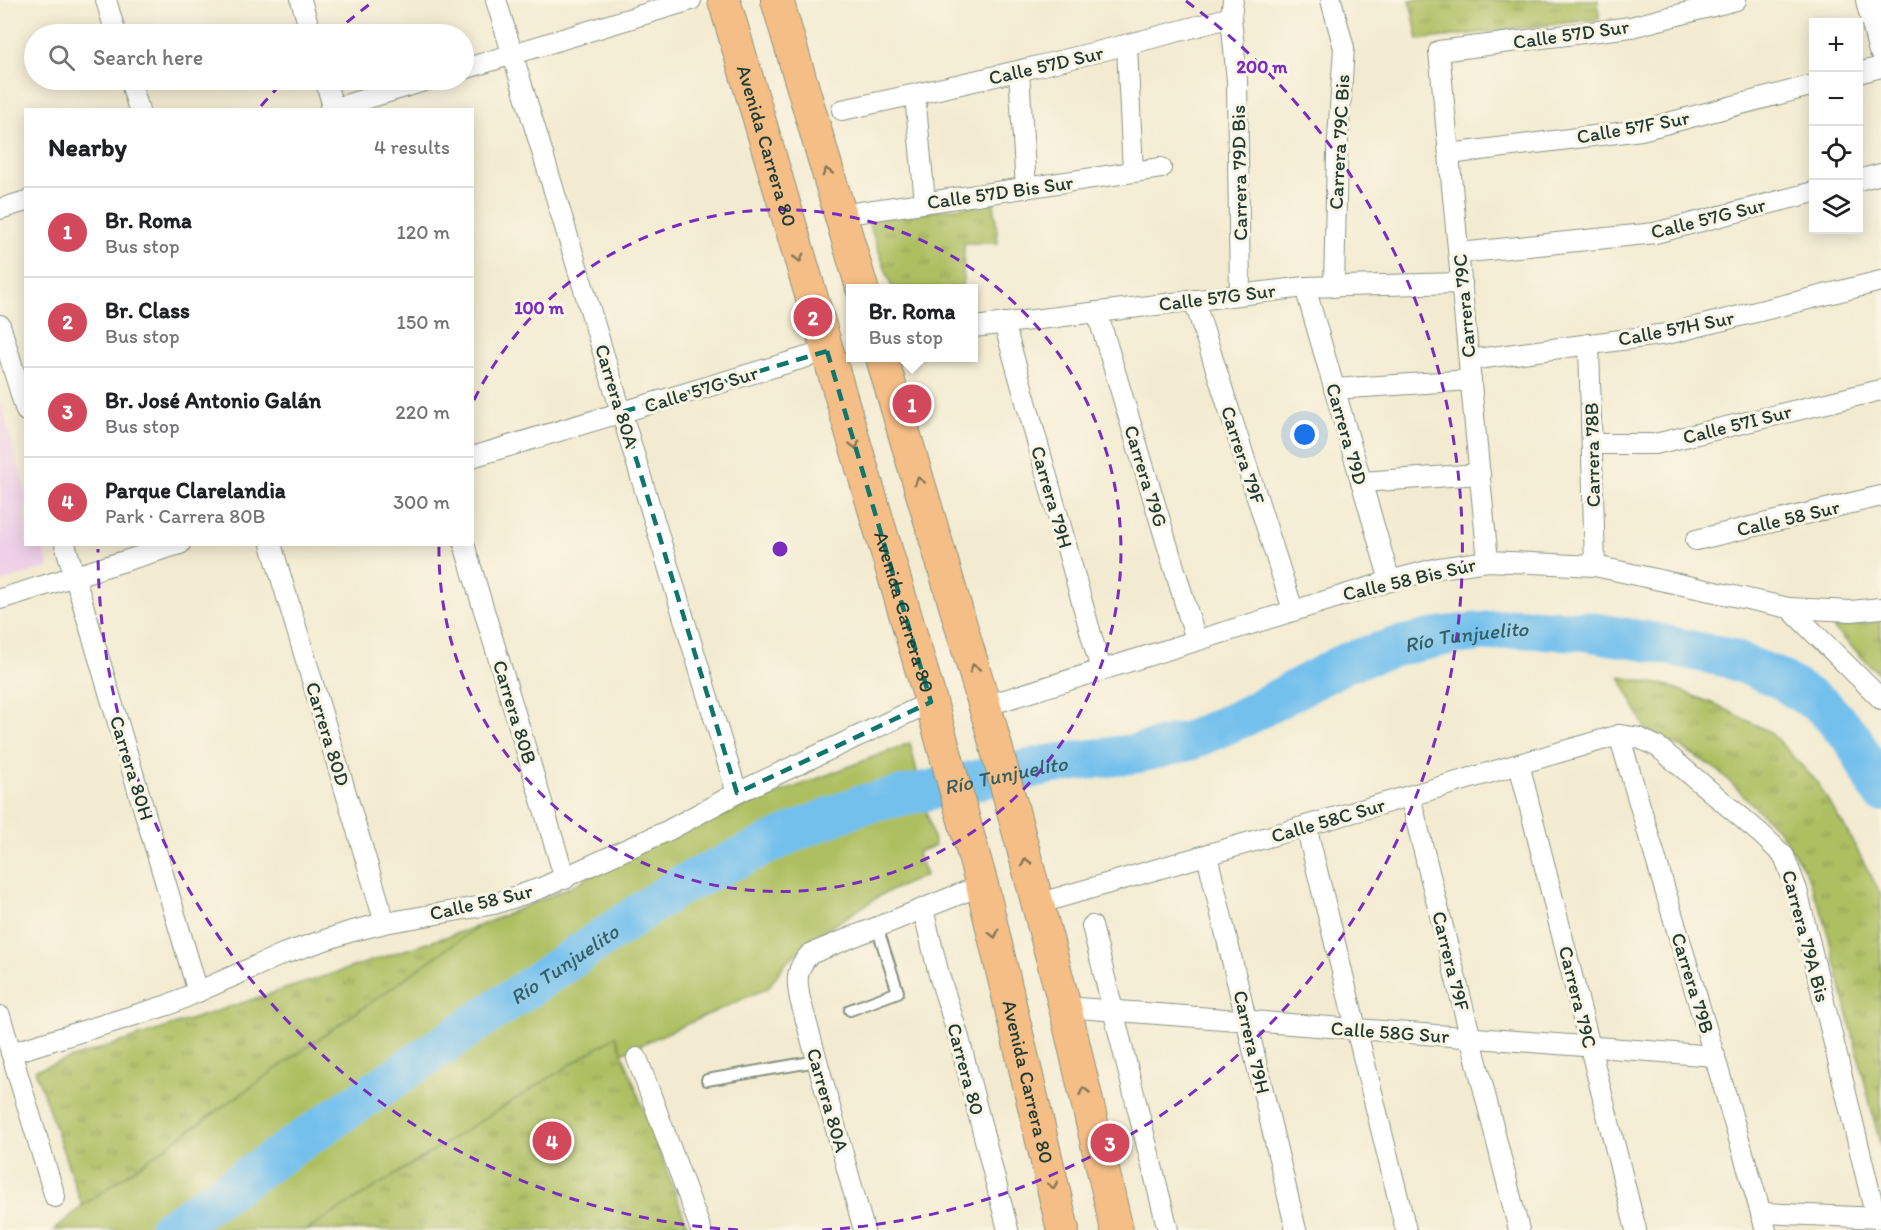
<!DOCTYPE html>
<meta charset="utf-8">
<style>
body{margin:0;font-family:Itim,sans-serif;background:#f2f2f2;color:#202124}
.controls{position:absolute;right:18px;top:18px;display:grid;overflow:hidden;border-radius:0px;box-shadow:0 3px 15px #0003}
.controls button{width:54px;height:54px;display:grid;place-items:center;padding:0;border:0;border-bottom:2px solid #e0e0e0;background:#fff;color:#202124;font:30px sans-serif}
.you{position:absolute;left:1305px;top:435px;width:21px;height:21px;margin:-15px;border:4px solid #fff;border-radius:50%;background:#1a73e8;box-shadow:0 0 0 9px #1a73e833}
.badge{display:grid;place-items:center;width:39px;height:39px;border-radius:50%;background:#d1495b;color:#fff;font-size:20px;font-weight:700}
.pin{position:absolute;translate:-50% -50%;border:3px solid #fff;box-shadow:0 2px 6px #0006}
.popup{position:absolute;left:846px;top:284px;width:132px;height:78px;box-sizing:border-box;display:grid;place-content:center;border-radius:0px;background:#fff;filter:drop-shadow(0 2px 4px #0005);font-size:20px;white-space:nowrap;color:#757577}
.popup b{font-size:22px;color:#202124}
.popup::after{content:'';position:absolute;left:50%;top:100%;margin-left:-12px;border:12px solid transparent;border-top-color:#fff}
.list{margin:0;padding:0;list-style:none}
h2{display:flex;justify-content:space-between;align-items:center;height:78px;margin:0;padding:0 24px;font-size:26px}
h2 small{font-size:20px;font-weight:400;color:#757577}
.list li{display:grid;grid-template-columns:39px 1fr auto;gap:18px;align-items:center;box-sizing:border-box;height:90px;padding:0 24px;border-top:2px solid #e0e0e0}
.list b{display:block;font-size:22px;white-space:nowrap}
.list p{margin:0;font-size:20px;white-space:nowrap;color:#757577}
.list em{font-size:20px;font-style:normal;color:#757577}
.icon{flex:none;width:33px;height:33px;fill:none;stroke:currentColor;stroke-width:2;stroke-linecap:round;stroke-linejoin:round}
.map{position:relative;flex:none;width:1881px;height:1230px;overflow:hidden}
.search{position:absolute;background:#fff;box-shadow:0 3px 15px #0003;left:24px;top:24px;width:450px;height:66px;display:flex;align-items:center;gap:15px;box-sizing:border-box;padding:0 21px;border-radius:33px;color:#757577;font-size:22px}
.panel{position:absolute;background:#fff;box-shadow:0 3px 15px #0003;left:24px;top:108px;width:450px;height:438px;border-radius:0px}
.map>svg:first-child{display:block}
.built{fill:#eed0e8}
.green{fill:#aebf62;stroke:#667e4b;stroke-width:1.5}
.park{fill:url(#park-tufts);stroke:#667e4b;stroke-width:1.5}
.lines{fill:none;stroke-linecap:round;stroke-linejoin:round}
.river{stroke:#73c0ed;stroke-width:40}
.service-casing{stroke:#899482;stroke-width:14}
.minor-casing{stroke:#899482;stroke-width:22}
.tertiary-casing{stroke:#899482;stroke-width:28}
.primary-casing{stroke:#899482;stroke-width:34}
.service{stroke:#fff;stroke-width:10}
.minor{stroke:#fff;stroke-width:20}
.tertiary{stroke:#fff;stroke-width:26}
.primary{stroke:#f5be86;stroke-width:32}
.oneway{stroke:#7f7759}
.marked{fill:none;stroke:#0f766e;stroke-width:4.5;stroke-dasharray:12 8;stroke-linejoin:round}
.ring{fill:none;stroke:#7b2cbf;stroke-width:3;stroke-dasharray:10 8}
.labels{text-anchor:middle;dominant-baseline:central;stroke-width:6;stroke-linejoin:round;paint-order:stroke}
.street-label{font-size:20px;fill:#1f3d34;stroke:#fcf5e5}
.water-label{font-size:21px;font-style:italic;fill:#345e62;stroke:#fcf5e5}
.centre{fill:#7b2cbf;stroke:#fcf5e5;stroke-width:3}
.ring-label{font-size:18px;text-anchor:middle;font-weight:bold;fill:#7b2cbf;stroke:#fcf5e5;stroke-width:6;stroke-linejoin:round;paint-order:stroke}
</style>
<div class="map">
<svg width="1881" height="1230" viewBox="0 0 1881 1230">
<defs>
<pattern id="park-tufts" width="24" height="20" patternUnits="userSpaceOnUse" patternTransform="scale(1.5)"><rect width="24" height="20" fill="#aebf62"/><path d="M3 7l-1-3M5 7V3M7 7l1-3M15 17l-1-3M17 17v-4M19 17l1-3" fill="none" stroke="#8d9c52"/></pattern>
</defs>
<rect width="100%" height="100%" fill="#fcf5e5"/>
<filter id="ink" filterUnits="userSpaceOnUse"><feTurbulence type="fractalNoise" baseFrequency=".0167" numOctaves="2"/><feDisplacementMap in="SourceGraphic" scale="12" xChannelSelector="R" yChannelSelector="G"/><feConvolveMatrix kernelMatrix="1 2 1 2 8 2 1 2 1" color-interpolation-filters="sRGB"/></filter>
<filter id="wash" filterUnits="userSpaceOnUse"><feTurbulence type="fractalNoise" baseFrequency=".008" numOctaves="4" result="noise"/><feDisplacementMap in="SourceGraphic" scale="24" xChannelSelector="R" yChannelSelector="G"/><feGaussianBlur stdDeviation="1.35" result="paint"/><feColorMatrix in="noise" values="0 0 0 0 0 0 0 0 0 0 0 0 0 0 0 0 0 1.4 0 .05"/><feComposite in="paint" operator="in"/></filter>
<g filter="url(#wash)">
<rect width="100%" height="100%" fill="#f3ebd1"/>
<polygon class="built" points="0,401 25,487 26,544 43,545 49,567 0,582"/>
<polygon class="green" points="910,743 935,846 917,852 926,875 881,895 821,933 786,962 768,988 622,1053 616,1037 307,1230 54,1230 82,1206 479,926 573,886 625,855 670,835"/>
<g class="park">
<polygon points="1410,0 1598,0 1599,19 1418,40"/>
<polygon points="994,202 998,243 964,243 963,288 892,288 868,221"/>
<polygon points="1881,621 1881,676 1833,628"/>
<polygon points="1620,677 1669,686 1719,706 1770,732 1816,781 1844,826 1881,894 1881,1148 1824,918 1805,870 1781,833 1719,771 1683,748 1648,734"/>
<polygon points="479,926 82,1206 35,1070"/>
<polygon points="616,1036 689,1230 307,1230"/>
</g>
<g class="lines">
<path class="river" id="s1" d="M 168,1230 L 681,885 L 803,828 L 860,805 L 1047,765 L 1139,753 L 1189,741 L 1244,717 L 1345,663 L 1395,647 L 1445,636 L 1516,628 L 1585,631 L 1657,643 L 1728,658 L 1778,678 L 1824,707 L 1853,739 L 1881,792"/>
</g>
</g>
<g filter="url(#ink)">
<g class="lines">
<g class="service-casing">
<g id="service">
<polyline points="850,1010 898,992 877,927"/>
<polyline points="707,1080 817,1061"/>
</g>
</g>
<g class="minor-casing">
<g id="minor">
<polyline points="106,0 116,34"/>
<polyline points="301,0 311,34"/>
<polyline points="496,0 737,793"/>
<polyline points="1331,0 1344,48 1337,154 1334,287"/>
<polyline points="1231,17 1237,81 1240,294"/>
<polyline points="1127,46 1133,172"/>
<polyline points="464,69 691,0"/>
<polyline points="1019,72 1026,188"/>
<polyline points="1858,73 1881,67"/>
<polyline points="130,80 139,110"/>
<polyline points="325,80 334,110"/>
<polyline points="915,95 925,202"/>
<polyline points="329,110 428,80"/>
<path d="M 842,110 C 973,82 1102,53 1231,17 L 1233,0"/>
<polyline points="1449,154 1641,130 1814,85"/>
<polyline points="1858,180 1881,174"/>
<polyline points="0,209 26,201"/>
<polyline points="840,215 1161,168"/>
<polyline points="1459,253 1655,233 1814,192"/>
<polyline points="1305,287 1390,581"/>
<polyline points="1194,300 1293,610"/>
<polyline points="1097,312 1196,640"/>
<polyline points="1004,323 1101,670"/>
<polyline points="0,325 26,411"/>
<polyline points="974,327 1305,287 1462,283"/>
<polyline points="1589,344 1595,566"/>
<polyline points="1469,360 1667,334 1881,281"/>
<polyline points="1334,389 1471,380"/>
<polyline points="1592,444 1655,444 1881,390"/>
<polyline points="472,457 827,351"/>
<polyline points="1361,482 1480,474"/>
<polyline points="1696,540 1881,496"/>
<polyline points="65,544 198,992"/>
<polyline points="271,544 385,923"/>
<polyline points="464,544 565,879"/>
<polyline points="1488,561 1439,51 1631,27 1736,0"/>
<polyline points="0,599 180,544"/>
<polyline points="1789,608 1881,699"/>
<polyline points="985,706 1390,581 1439,568 1488,561 1595,566 1789,608 1851,611 1881,608"/>
<polyline points="1619,735 1766,1230"/>
<polyline points="1519,764 1636,1230"/>
<polyline points="1410,796 1519,1230"/>
<polyline points="1306,826 1406,1230"/>
<polyline points="1207,855 1296,1230"/>
<polyline points="1037,904 1619,735 1639,738 1658,747 1761,834 1784,856 1797,890 1876,1218"/>
<polyline points="923,909 939,975 959,1038 1008,1230"/>
<polyline points="1092,926 1168,1230"/>
<polyline points="1065,1007 1715,1056"/>
<polyline points="0,1016 55,1197"/>
<polyline points="11,1053 168,1005 283,954 349,932 385,923 494,904 541,888 669,830 737,793 931,702"/>
<polyline points="637,1058 701,1230"/>
<polyline points="1761,1213 1881,1218"/>
<path d="M 864,1230 L 800,999 C 796,980 796,968 810,954 L 982,885"/>
</g>
</g>
<g class="tertiary-casing">
<polyline id="tertiary" points="1869,0 1881,48"/>
</g>
<g class="primary-casing">
<g id="primary">
<path id="s2" d="M 724,0 L 931,702 L 982,885 L 1063,1230"/>
<polyline points="777,0 862,288"/>
<polyline points="882,358 990,724 1065,1007 1117,1230"/>
</g>
</g>
<use href="#service" class="service"/>
<use href="#minor" class="minor"/>
<use href="#tertiary" class="tertiary"/>
<use href="#primary" class="primary"/>
</g>
<defs><path id="oneway-chevron" d="M-2-3.5L2.5 0L-2 3.5" fill="none" stroke-width="1.6" stroke-linecap="round" stroke-linejoin="round" transform="scale(1.5)"/></defs>
<g class="oneway">
<use href="#oneway-chevron" transform="translate(827 172) rotate(-106)"/>
<use href="#oneway-chevron" transform="translate(799 258) rotate(74)"/>
<use href="#oneway-chevron" transform="translate(855 445) rotate(74)"/>
<use href="#oneway-chevron" transform="translate(919 481) rotate(-106)"/>
<use href="#oneway-chevron" transform="translate(974 668) rotate(-106)"/>
<use href="#oneway-chevron" transform="translate(1026 862) rotate(-105)"/>
<use href="#oneway-chevron" transform="translate(994 934) rotate(76)"/>
<use href="#oneway-chevron" transform="translate(1084 1091) rotate(-103)"/>
<use href="#oneway-chevron" transform="translate(1053 1185) rotate(77)"/>
</g>
</g>
<path class="marked" d="M 827,351 L 931,702 L 737,793 L 622,412 Z"/>
<g class="ring">
<path d="M474 400A341 341 0 1 1 439 546"/>
<path d="M738 1230A682 682 0 0 1 98 549M261 106A682 682 0 0 1 285 80M333 34A682 682 0 0 1 374 1M1186 1A682 682 0 0 1 822 1230"/>
</g>
<g class="labels">
<g class="street-label">
<text transform="translate(1571 34) rotate(-8)">Calle 57D Sur</text>
<text transform="translate(1046 65) rotate(-13)">Calle 57D Sur</text>
<text transform="translate(1633 127) rotate(-10)">Calle 57F Sur</text>
<text transform="translate(1339 142) rotate(-87)">Carrera 79C Bis</text>
<text stroke="none"><textPath href="#s2" startOffset="152">Avenida Carrera 80</textPath></text>
<text transform="translate(1239 173) rotate(-91)">Carrera 79D Bis</text>
<text transform="translate(1000 192) rotate(-8)">Calle 57D Bis Sur</text>
<text transform="translate(1708 218) rotate(-14)">Calle 57G Sur</text>
<text transform="translate(1217 297) rotate(-7)">Calle 57G Sur</text>
<text transform="translate(1464 306) rotate(-95)">Carrera 79C</text>
<text transform="translate(1676 328) rotate(-11)">Calle 57H Sur</text>
<text transform="translate(701 389) rotate(-17)">Calle 57G Sur</text>
<text transform="translate(617 396) rotate(73)">Carrera 80A</text>
<text transform="translate(1737 424) rotate(-14)">Calle 57I Sur</text>
<text transform="translate(1347 434) rotate(74)">Carrera 79D</text>
<text transform="translate(1243 455) rotate(72)">Carrera 79F</text>
<text transform="translate(1592 455) rotate(-91)">Carrera 78B</text>
<text transform="translate(1146 476) rotate(73)">Carrera 79G</text>
<text transform="translate(1052 497) rotate(74)">Carrera 79H</text>
<text transform="translate(1788 518) rotate(-13)">Calle 58 Sur</text>
<text transform="translate(1409 579) rotate(-13)">Calle 58 Bis Sur</text>
<text stroke="none"><textPath href="#s2" startOffset="638">Avenida Carrera 80</textPath></text>
<text transform="translate(515 712) rotate(73)">Carrera 80B</text>
<text transform="translate(328 734) rotate(73)">Carrera 80D</text>
<text transform="translate(132 768) rotate(73)">Carrera 80H</text>
<text transform="translate(1328 820) rotate(-16)">Calle 58C Sur</text>
<text transform="translate(481 902) rotate(-13)">Calle 58 Sur</text>
<text transform="translate(1806 936) rotate(75)">Carrera 79A Bis</text>
<text transform="translate(1451 961) rotate(76)">Carrera 79F</text>
<text transform="translate(1693 983) rotate(73)">Carrera 79B</text>
<text transform="translate(1578 997) rotate(76)">Carrera 79C</text>
<text transform="translate(1390 1032) rotate(4)">Calle 58G Sur</text>
<text transform="translate(1252 1042) rotate(77)">Carrera 79H</text>
<text transform="translate(966 1069) rotate(75)">Carrera 80</text>
<text stroke="none"><textPath href="#s2" startOffset="1124">Avenida Carrera 80</textPath></text>
<text transform="translate(828 1100) rotate(74)">Carrera 80A</text>
</g>
<g class="water-label">
<text stroke="none"><textPath href="#s1" startOffset="1449">Río Tunjuelito</textPath></text>
<text stroke="none"><textPath href="#s1" startOffset="963">Río Tunjuelito</textPath></text>
<text stroke="none"><textPath href="#s1" startOffset="477">Río Tunjuelito</textPath></text>
</g>
</g>
<circle cx="780" cy="549" r="9" class="centre"/>
<g class="ring-label">
<text x="1262" y="73">200 m</text>
<text x="539" y="314">100 m</text>
</g>
</svg>
<div class="controls">
<button>+</button>
<button>−</button>
<button><svg class="icon" aria-label="locate" viewBox="0 0 24 24"><circle cx="12" cy="12" r="6"/><path d="M12 2v4M12 18v4M2 12h4M18 12h4"/></svg></button>
<button><svg class="icon" aria-label="layers" viewBox="0 0 24 24"><path d="M12 4l9 5-9 5-9-5zM3 14l9 5 9-5"/></svg></button>
</div>
<div class="you"></div>
<div class="pin badge" style="left:912px;top:404px">1</div>
<div class="popup"><b>Br. Roma</b>Bus stop</div>
<div class="pin badge" style="left:813px;top:317px">2</div>
<div class="pin badge" style="left:1110px;top:1143px">3</div>
<div class="pin badge" style="left:552px;top:1141px">4</div>
<div class="search"><svg class="icon" aria-label="search" viewBox="0 0 24 24"><circle cx="10" cy="10" r="6"/><path d="M15 15l6 6"/></svg>Search here</div>
<section class="panel">
<h2>Nearby<small>4 results</small></h2>
<ul class="list">
<li><span class="badge">1</span><div><b>Br. Roma</b><p>Bus stop</p></div><em>120 m</em></li>
<li><span class="badge">2</span><div><b>Br. Class</b><p>Bus stop</p></div><em>150 m</em></li>
<li><span class="badge">3</span><div><b>Br. José Antonio Galán</b><p>Bus stop</p></div><em>220 m</em></li>
<li><span class="badge">4</span><div><b>Parque Clarelandia</b><p>Park · Carrera 80B</p></div><em>300 m</em></li>
</ul>
</section>
</div>
